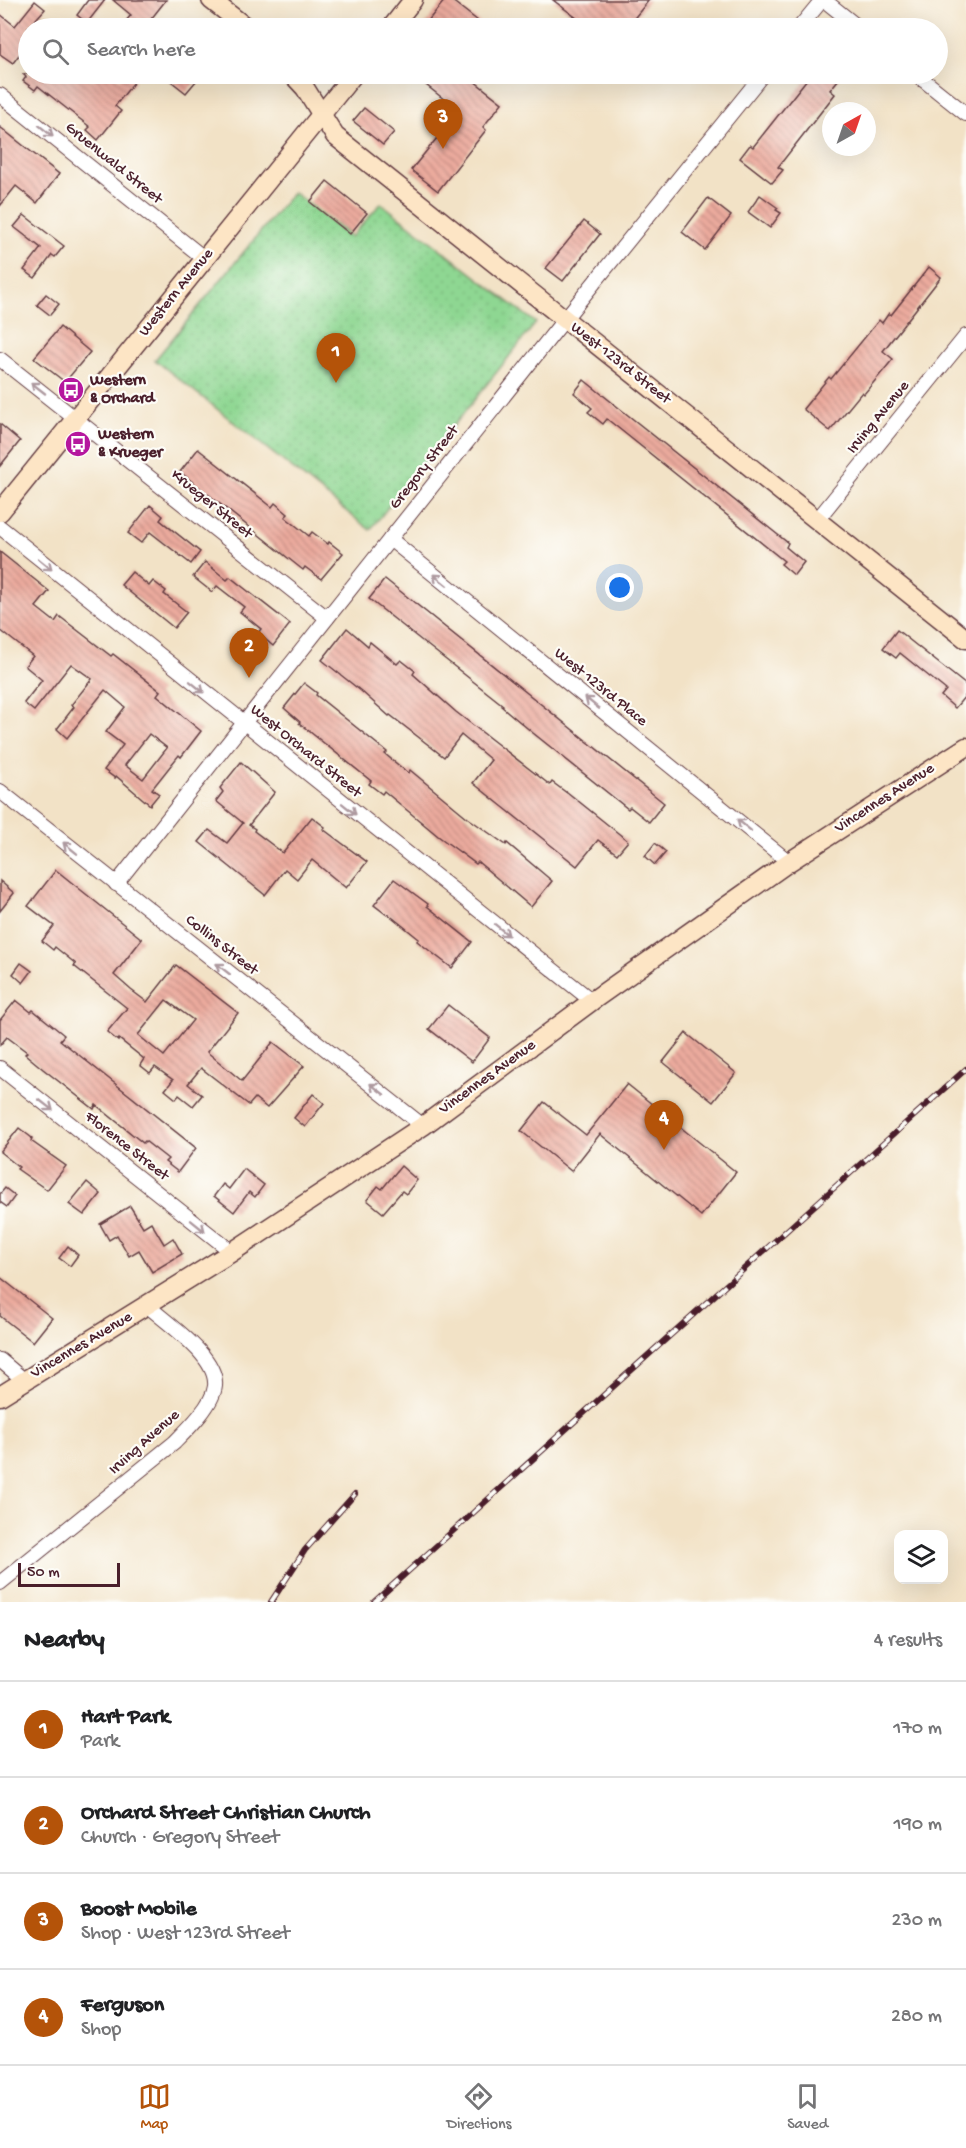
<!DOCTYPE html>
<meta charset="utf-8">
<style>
body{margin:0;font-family:"Gochi Hand",sans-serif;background:#f2f2f2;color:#202124}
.controls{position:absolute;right:18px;bottom:18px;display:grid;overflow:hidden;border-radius:12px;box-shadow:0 6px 24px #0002}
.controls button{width:54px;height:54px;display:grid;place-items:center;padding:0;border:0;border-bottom:2px solid #e0e0e0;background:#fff;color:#202124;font:30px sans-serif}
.compass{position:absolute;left:822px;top:102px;width:54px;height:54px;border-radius:50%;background:#fff;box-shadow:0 6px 24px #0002;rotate:40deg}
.scale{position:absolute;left:18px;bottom:15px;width:102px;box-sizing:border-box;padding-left:6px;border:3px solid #4a1f2b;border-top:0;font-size:16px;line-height:21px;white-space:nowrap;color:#4a1f2b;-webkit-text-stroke:4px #fdfcf7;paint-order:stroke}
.you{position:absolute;left:620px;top:588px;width:21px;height:21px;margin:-15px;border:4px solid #fff;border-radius:50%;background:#1a73e8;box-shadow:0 0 0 9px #1a73e833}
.badge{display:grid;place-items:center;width:39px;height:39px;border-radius:50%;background:#b45309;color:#fff;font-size:20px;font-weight:700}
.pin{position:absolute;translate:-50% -50px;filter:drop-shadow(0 2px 3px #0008)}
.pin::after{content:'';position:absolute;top:32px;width:21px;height:18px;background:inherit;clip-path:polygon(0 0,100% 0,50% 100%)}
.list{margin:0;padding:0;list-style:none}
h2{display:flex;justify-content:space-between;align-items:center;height:78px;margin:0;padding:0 24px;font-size:26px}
h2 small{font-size:20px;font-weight:400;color:#757577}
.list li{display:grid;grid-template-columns:39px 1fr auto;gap:18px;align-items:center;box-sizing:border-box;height:96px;padding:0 24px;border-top:2px solid #e0e0e0}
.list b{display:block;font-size:22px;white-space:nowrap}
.list p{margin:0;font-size:20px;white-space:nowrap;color:#757577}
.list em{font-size:20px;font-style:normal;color:#757577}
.icon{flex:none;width:33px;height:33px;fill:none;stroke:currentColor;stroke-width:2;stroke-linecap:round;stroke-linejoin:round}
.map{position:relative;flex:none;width:966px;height:1602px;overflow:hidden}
.search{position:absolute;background:#fff;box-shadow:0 6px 24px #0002;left:18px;right:18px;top:18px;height:66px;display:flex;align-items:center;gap:15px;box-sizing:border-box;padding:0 21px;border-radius:33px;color:#757577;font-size:22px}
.sheet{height:462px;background:#fff}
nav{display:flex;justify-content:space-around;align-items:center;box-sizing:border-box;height:84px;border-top:2px solid #e0e0e0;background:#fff;font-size:16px;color:#757577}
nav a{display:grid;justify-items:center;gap:3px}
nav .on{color:#b45309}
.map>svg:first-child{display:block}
.park{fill:url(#park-dots);stroke:#6c7b5e;stroke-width:1.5}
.building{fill:url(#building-back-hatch);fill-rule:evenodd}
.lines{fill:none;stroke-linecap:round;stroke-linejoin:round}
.street-casing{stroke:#633c42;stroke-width:16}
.secondary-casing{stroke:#633c42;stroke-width:21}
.street{stroke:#fff;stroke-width:14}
.secondary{stroke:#fde5c5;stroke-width:18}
.rail-casing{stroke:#4a1f2b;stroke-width:6}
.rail{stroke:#fdfcf7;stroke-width:4;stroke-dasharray:11;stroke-linecap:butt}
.oneway{stroke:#ae9aa0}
.labels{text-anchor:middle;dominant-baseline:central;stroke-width:4.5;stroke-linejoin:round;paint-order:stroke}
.street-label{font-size:16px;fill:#4a1f2b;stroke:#fdfcf7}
.poi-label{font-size:16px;font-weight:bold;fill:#4a1f2b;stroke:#fdfcf7;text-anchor:start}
</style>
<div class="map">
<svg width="966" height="1602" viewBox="0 0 966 1602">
<defs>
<pattern id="park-dots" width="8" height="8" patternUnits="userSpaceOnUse" patternTransform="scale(1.5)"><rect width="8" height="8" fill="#8ed792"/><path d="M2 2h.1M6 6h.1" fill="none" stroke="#7cb87e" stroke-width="1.8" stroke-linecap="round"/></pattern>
<pattern id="building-back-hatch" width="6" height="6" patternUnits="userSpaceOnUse" patternTransform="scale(1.5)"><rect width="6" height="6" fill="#ecab9e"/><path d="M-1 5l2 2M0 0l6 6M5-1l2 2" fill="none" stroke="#c18b81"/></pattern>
</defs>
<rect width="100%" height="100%" fill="#fdfcf7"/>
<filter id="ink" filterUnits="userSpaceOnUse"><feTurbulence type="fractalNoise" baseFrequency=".0167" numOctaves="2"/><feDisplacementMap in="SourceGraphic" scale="12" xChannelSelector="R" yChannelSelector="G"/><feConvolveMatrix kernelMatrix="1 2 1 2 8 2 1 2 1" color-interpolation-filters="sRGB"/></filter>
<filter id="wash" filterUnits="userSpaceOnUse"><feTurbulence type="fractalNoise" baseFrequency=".008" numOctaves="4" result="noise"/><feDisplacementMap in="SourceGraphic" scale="24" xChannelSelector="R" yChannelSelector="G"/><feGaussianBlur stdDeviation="1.35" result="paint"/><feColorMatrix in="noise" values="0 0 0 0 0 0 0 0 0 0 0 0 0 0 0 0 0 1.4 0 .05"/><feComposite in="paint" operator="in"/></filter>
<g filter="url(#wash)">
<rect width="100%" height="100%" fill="#f2e2c6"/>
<polygon class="park" points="293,192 351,237 381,203 536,323 370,530 155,360"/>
<g id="blocks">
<g class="building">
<polygon points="88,0 105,0 87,23 77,15"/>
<polygon points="113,0 166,0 144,28 120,28 131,15"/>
<polygon points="445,0 451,0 487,28 422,28"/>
<polygon points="553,0 649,0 632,21 641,28 590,28"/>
<polygon points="35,1 45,9 28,28 28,43 13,63 0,54 0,14 15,26"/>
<polygon points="23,74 82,74 92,81 98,74 114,74 120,79 125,74 135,81 115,106 121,111 98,140 87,130 90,127 38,86 35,90 23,81 26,77"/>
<polygon points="162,74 202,74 186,93"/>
<polygon points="412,74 465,74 502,103 483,127 486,130 438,191 411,170 459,111"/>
<polygon points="811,74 843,74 830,90 835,94 778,167 783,170 772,183 740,158 750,145 753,147"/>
<polygon points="364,108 394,132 383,145 353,121"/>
<polygon points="0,127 59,174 37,203 16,186 0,206"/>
<polygon points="327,181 367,213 350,234 310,202"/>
<polygon points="760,195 778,208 776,210 781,213 770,228 748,212"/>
<polygon points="708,198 731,216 705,250 682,232"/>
<polygon points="24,215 64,246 55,257 52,255 35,278 24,270 41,248 14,227"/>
<polygon points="584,221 600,234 563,281 546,268"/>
<polygon points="929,267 941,277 883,351 893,359 864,394 862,392 830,431 803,409 829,377 831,379 879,320 882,323 889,313 891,315"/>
<polygon points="46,294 59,304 50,315 37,305"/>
<polygon points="60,327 90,352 65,382 34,358"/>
<polygon points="584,380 788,543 786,547 804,562 794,575 781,564 784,561 607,419 603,424 588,412 592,408 574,393"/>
<polygon points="0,424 20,441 0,466"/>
<polygon points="198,449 272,507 275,503 288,514 285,517 309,536 312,532 328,544 329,542 343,553 321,579 305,567 303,570 180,472"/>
<polygon points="150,505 163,516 160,520 200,552 191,564 150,532 141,543 128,533"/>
<path d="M 0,552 L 49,591 L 36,607 L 55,622 L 59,616 L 111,656 L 113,654 L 160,691 L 157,695 L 201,731 L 181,757 L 179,755 L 152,789 L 159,794 L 150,805 L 116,776 L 115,778 L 104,770 L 123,745 L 106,732 L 125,707 L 105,690 L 67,738 L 57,729 L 74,707 L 71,705 L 92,679 L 71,664 L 34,711 L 24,703 L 42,680 L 25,666 L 33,656 L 0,630 ZM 149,734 L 167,748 L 143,779 L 125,765 Z"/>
<polygon points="205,562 227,580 230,577 290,624 273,646 258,633 261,629 240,612 244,607 217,586 212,592 193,577"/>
<polygon points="132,572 149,586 153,581 166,591 164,594 187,612 174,628 121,585"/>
<polygon points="385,579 664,803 649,822 630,807 628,809 533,733 501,706 503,705 369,599"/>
<polygon points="347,628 368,646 370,642 397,664 401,660 415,671 413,674 456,712 550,785 552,782 567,793 567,792 628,841 617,854 598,840 577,866 473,783 491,760 461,735 444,757 390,715 389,716 361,691 322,660"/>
<polygon points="897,630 966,685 966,695 955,708 941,696 946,690 900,653 896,658 883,648"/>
<polygon points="304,683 317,693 316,695 387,752 385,754 408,773 410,770 468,818 506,845 507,843 552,881 531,907 478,862 476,864 438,836 384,791 382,794 369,784 371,781 299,723 300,722 284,708"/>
<polygon points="241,762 275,792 249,825 255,829 254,831 283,853 312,817 325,827 323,829 367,862 346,888 312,860 297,879 285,869 265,895 199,842 209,830 227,843 243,823 216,801 223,792 220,788"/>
<polygon points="655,843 666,852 655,865 645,856"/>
<path d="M 56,870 L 142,939 L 114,975 L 131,990 L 147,1002 L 176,965 L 238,1013 L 207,1052 L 242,1081 L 273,1042 L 304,1066 L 267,1108 L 255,1098 L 249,1105 L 201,1068 L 188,1084 L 202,1095 L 193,1106 L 179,1095 L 176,1099 L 165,1090 L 173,1080 L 155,1067 L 150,1073 L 140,1065 L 144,1059 L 119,1039 L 118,1041 L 107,1032 L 127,1008 L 74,966 L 76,964 L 55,947 L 53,950 L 42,941 L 54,926 L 28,906 ZM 166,1000 L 193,1020 L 164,1056 L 138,1035 Z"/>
<polygon points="394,879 428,904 427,906 472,942 452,968 417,941 419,939 388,914 387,915 374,905"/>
<polygon points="0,881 14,893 0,911"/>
<polygon points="21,963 32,971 23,983 13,974"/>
<polygon points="16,1000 31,1012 33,1010 64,1035 60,1040 196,1148 178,1172 165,1162 168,1159 145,1141 143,1143 96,1105 94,1109 43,1069 25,1054 27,1052 7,1037 0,1045 0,1020"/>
<polygon points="448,1005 490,1038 472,1062 429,1029"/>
<polygon points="686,1033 736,1073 713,1102 663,1062"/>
<polygon points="627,1084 736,1172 701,1216 600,1134 571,1171 521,1131 544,1102 586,1135"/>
<polygon points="313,1094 324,1103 305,1127 294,1118"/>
<polygon points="19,1128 32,1138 31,1141 66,1166 47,1190 17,1169 19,1167 0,1152"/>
<polygon points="401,1166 417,1180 406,1194 402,1191 383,1213 367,1200 378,1186 382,1189"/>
<polygon points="244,1169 264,1185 255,1197 249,1192 234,1212 214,1196 223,1184 229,1189"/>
<polygon points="87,1182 101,1194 84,1215 69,1204"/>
<polygon points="5,1188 15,1196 7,1207 0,1202 0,1194"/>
<polygon points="130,1206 143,1227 151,1222 164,1244 173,1238 182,1254 152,1272 139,1250 129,1256 117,1235 109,1240 100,1224"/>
<polygon points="68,1246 78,1255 70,1266 59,1258"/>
<polygon points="0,1277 52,1318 33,1342 0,1316"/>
</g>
</g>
</g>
<g filter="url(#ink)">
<use href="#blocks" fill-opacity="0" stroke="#633c42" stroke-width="1.5"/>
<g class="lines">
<g class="street-casing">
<g id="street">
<polyline points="824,0 859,28"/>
<polyline points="799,28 822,0"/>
<polyline points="916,74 966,114"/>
<polyline points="0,95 205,259"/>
<polyline points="0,359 327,618"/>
<polyline points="817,520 966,336"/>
<polyline points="0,527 592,1001"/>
<polyline points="390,539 789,862"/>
<polyline points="0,791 423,1126"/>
<polyline points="116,884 564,320 763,74"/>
<polyline points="0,1068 232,1252"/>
<polyline points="0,1360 25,1381"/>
<path d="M 0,1583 L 174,1443 C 187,1430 213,1405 215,1386 C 218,1357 168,1324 148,1306"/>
</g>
</g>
<g class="secondary-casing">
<g id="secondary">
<polyline points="211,0 247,28"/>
<polyline points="391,28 413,0"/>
<polyline points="292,74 305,88 335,136 966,639"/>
<polyline points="0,512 354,74"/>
<polyline points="0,1396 232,1252 423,1126 592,1001 789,862 966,747"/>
</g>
</g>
<use href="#street" class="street"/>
<use href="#secondary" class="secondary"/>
<g class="rail-casing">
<g id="rail">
<polyline points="271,1602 305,1550 355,1494"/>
<polyline points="374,1602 966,1069"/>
</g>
</g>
<use href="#rail" class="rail"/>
</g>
<defs><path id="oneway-shaft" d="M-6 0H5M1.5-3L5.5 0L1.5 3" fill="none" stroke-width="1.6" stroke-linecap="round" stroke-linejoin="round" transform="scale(1.5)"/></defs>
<g class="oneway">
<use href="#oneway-shaft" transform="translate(46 131) rotate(39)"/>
<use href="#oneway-shaft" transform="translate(38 388) rotate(-142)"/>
<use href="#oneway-shaft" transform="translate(45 564) rotate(39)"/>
<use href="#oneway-shaft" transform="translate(440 580) rotate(-141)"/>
<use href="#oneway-shaft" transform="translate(197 687) rotate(39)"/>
<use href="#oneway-shaft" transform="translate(592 703) rotate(-141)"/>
<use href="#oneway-shaft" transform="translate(349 809) rotate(39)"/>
<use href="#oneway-shaft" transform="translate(744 825) rotate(-141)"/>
<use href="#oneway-shaft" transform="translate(70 848) rotate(-141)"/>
<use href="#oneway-shaft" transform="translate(502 930) rotate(39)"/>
<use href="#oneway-shaft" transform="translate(223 969) rotate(-142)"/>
<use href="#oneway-shaft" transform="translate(377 1089) rotate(-142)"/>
<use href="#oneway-shaft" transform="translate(46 1105) rotate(38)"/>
<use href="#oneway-shaft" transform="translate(198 1226) rotate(39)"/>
</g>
</g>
<defs>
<g id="bus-disc" transform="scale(1.35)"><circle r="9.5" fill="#b5179e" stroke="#fdfcf7"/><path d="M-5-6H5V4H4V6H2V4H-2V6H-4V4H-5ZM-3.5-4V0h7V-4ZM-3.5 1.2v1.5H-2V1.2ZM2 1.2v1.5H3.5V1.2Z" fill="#fff"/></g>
</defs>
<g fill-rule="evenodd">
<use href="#bus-disc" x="71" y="390"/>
<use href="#bus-disc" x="78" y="444"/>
</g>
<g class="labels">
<g class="street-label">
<text transform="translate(113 164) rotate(39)">Gruenwald Street</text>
<text transform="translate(177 293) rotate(-51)">Western Avenue</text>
<text transform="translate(620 364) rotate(38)">West 123rd Street</text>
<text transform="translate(879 418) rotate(-51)">Irving Avenue</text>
<text transform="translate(425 468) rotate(-52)">Gregory Street</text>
<text transform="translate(211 505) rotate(39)">Krueger Street</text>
<text transform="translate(600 688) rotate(39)">West 123rd Place</text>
<text transform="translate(305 752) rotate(39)">West Orchard Street</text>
<text transform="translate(885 799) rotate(-33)">Vincennes Avenue</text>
<text transform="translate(221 946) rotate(38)">Collins Street</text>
<text transform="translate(488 1078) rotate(-36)">Vincennes Avenue</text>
<text transform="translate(126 1147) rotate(38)">Florence Street</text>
<text transform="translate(82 1346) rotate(-31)">Vincennes Avenue</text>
<text transform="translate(145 1443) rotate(-42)">Irving Avenue</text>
</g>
<g class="poi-label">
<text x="90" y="381">Western<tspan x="90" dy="18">&amp; Orchard</tspan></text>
<text x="98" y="435">Western<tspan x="98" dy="18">&amp; Krueger</tspan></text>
</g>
</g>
</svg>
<div class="controls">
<button><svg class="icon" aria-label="layers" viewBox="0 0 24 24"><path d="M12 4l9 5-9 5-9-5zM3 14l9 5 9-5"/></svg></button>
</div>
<svg class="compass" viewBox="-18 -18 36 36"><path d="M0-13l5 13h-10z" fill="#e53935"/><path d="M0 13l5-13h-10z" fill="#757577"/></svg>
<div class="scale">50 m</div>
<div class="you"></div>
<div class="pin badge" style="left:336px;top:383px">1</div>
<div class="pin badge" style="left:249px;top:678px">2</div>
<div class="pin badge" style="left:443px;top:149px">3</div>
<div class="pin badge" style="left:664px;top:1150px">4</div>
<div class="search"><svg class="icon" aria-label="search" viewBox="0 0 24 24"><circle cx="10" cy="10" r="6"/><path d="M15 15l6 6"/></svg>Search here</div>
</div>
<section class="sheet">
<h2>Nearby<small>4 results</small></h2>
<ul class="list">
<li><span class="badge">1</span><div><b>Hart Park</b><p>Park</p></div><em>170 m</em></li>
<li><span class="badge">2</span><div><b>Orchard Street Christian Church</b><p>Church · Gregory Street</p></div><em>190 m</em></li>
<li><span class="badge">3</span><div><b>Boost Mobile</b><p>Shop · West 123rd Street</p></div><em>230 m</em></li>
<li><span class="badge">4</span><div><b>Ferguson</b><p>Shop</p></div><em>280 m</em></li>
</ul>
</section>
<nav>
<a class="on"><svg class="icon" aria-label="map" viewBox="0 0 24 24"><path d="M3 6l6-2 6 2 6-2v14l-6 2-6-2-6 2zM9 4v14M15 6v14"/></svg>Map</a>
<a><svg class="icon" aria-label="directions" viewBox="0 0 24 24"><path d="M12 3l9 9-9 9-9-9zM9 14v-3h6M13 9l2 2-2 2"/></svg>Directions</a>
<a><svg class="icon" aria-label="saved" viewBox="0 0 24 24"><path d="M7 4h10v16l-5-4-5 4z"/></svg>Saved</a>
</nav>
